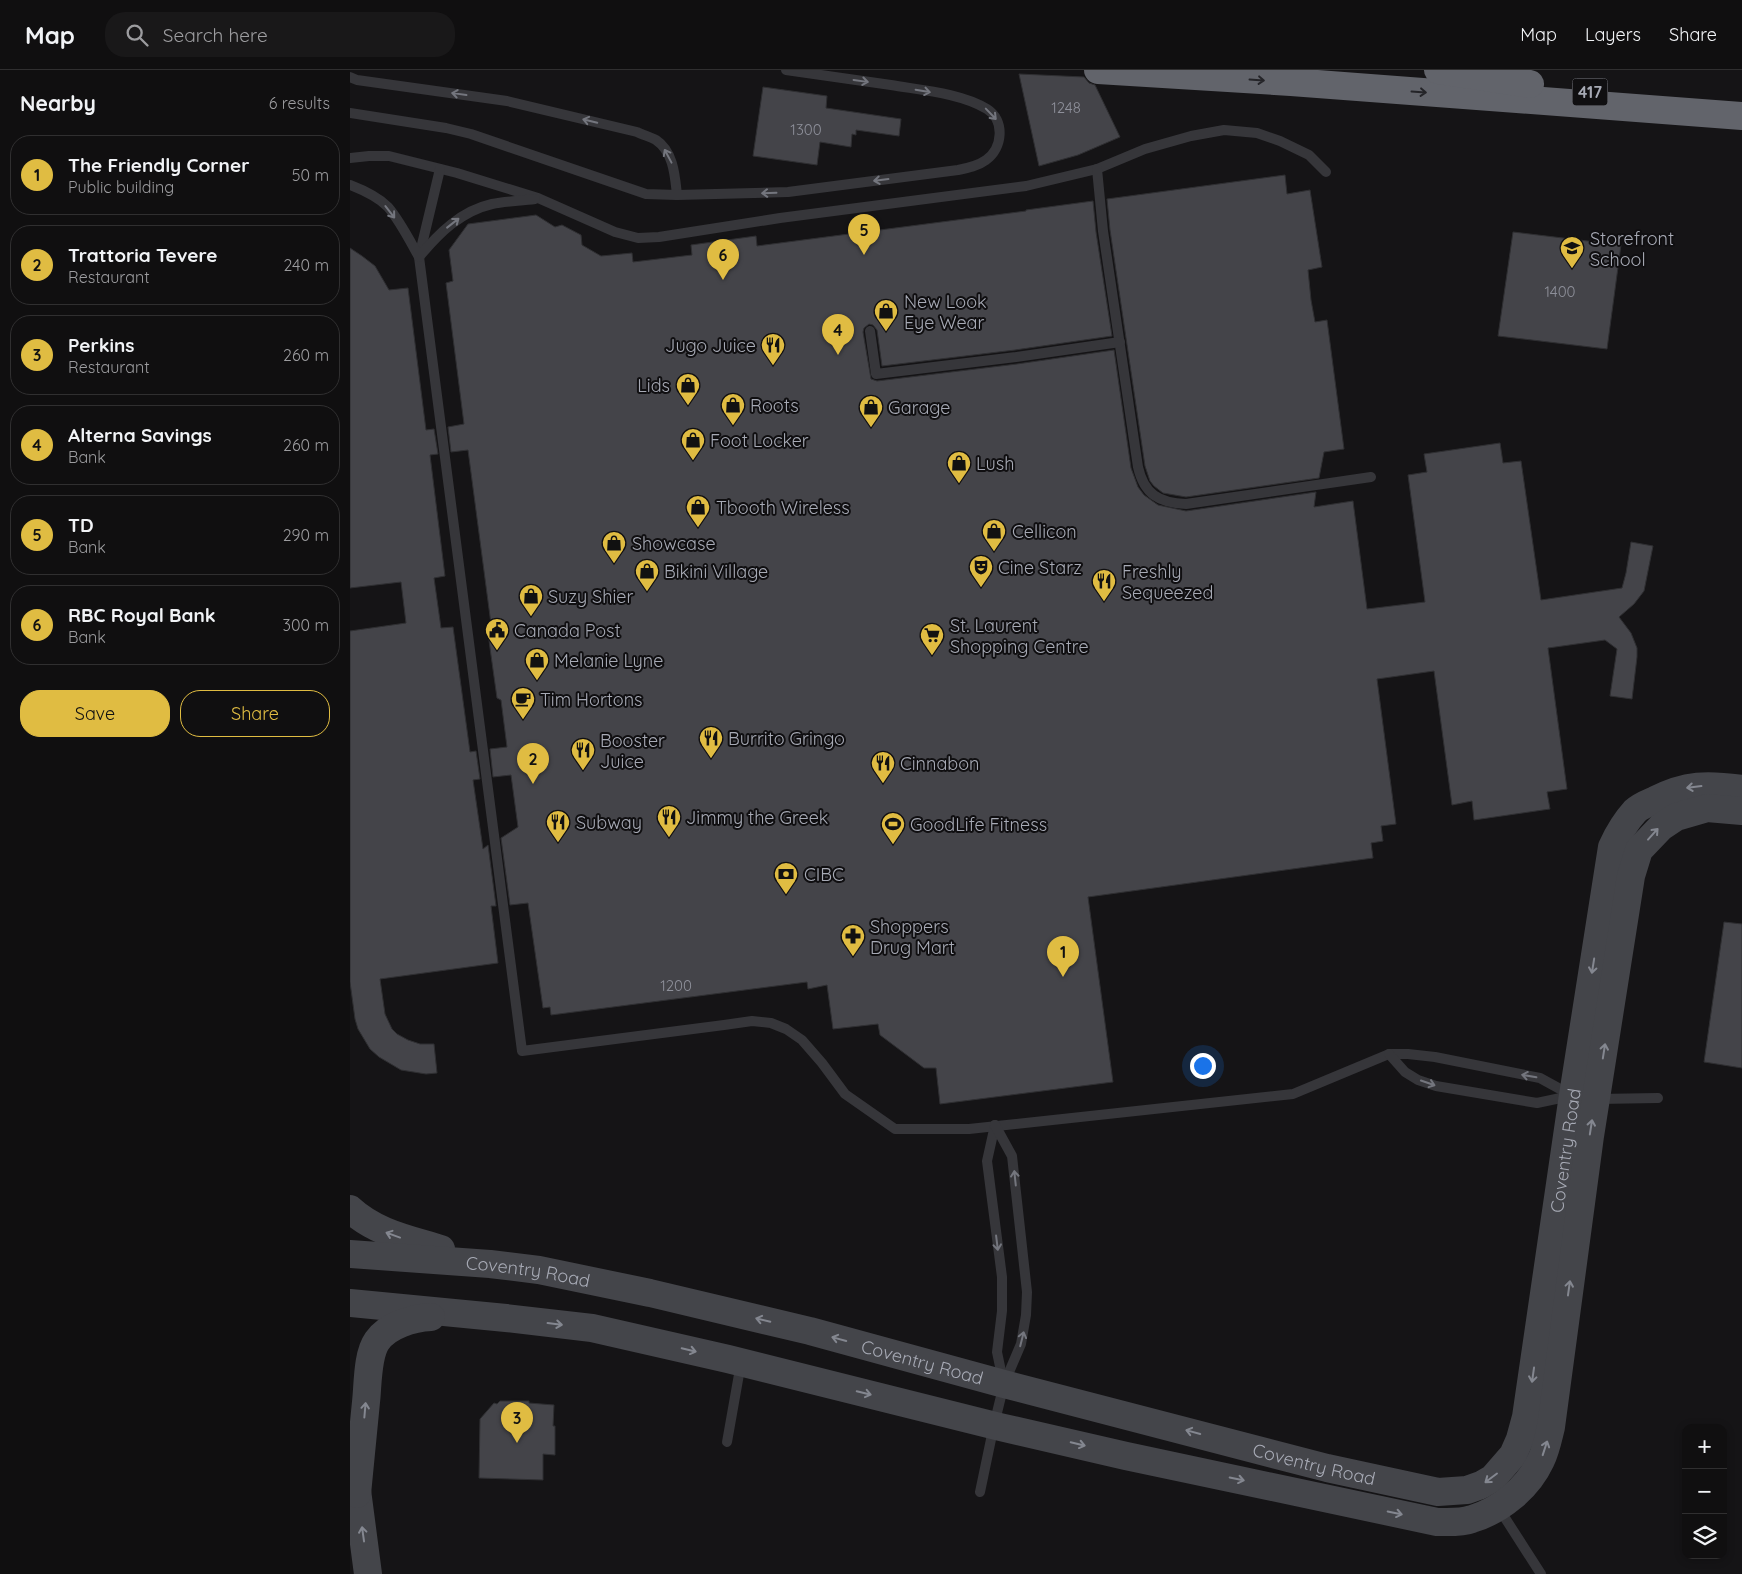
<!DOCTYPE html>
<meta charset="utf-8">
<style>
body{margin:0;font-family:Quicksand,sans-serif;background:#191819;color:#f1f3f6}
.controls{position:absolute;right:15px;bottom:15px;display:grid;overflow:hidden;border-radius:10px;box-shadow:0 2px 8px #0003}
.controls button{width:45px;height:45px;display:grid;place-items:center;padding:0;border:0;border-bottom:1px solid #302f30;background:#100f10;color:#f1f3f6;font:25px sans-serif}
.you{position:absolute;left:852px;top:995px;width:18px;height:18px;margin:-12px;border:4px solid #fff;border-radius:50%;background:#1a73e8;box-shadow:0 0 0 8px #1a73e833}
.badge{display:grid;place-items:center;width:32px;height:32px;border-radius:50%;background:#e0bc42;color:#111;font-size:16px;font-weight:700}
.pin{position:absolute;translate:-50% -41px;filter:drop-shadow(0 1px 2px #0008)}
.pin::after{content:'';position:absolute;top:26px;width:18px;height:15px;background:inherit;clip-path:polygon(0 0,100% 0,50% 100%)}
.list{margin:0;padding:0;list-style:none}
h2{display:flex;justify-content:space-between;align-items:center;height:65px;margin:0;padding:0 20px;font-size:21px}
h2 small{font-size:16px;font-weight:400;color:#9c9c9f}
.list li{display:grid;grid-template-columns:32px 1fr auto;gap:15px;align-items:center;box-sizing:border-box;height:80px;margin:0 10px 10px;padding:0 10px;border:1px solid #302f30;border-radius:20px}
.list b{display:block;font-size:19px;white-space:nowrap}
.list p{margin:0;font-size:16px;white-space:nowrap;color:#9c9c9f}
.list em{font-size:16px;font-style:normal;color:#9c9c9f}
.actions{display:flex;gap:10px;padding:15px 20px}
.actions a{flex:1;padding:11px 0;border:1px solid #e0bc42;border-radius:20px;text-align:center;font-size:18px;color:#e0bc42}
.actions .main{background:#e0bc42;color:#111}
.icon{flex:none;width:28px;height:28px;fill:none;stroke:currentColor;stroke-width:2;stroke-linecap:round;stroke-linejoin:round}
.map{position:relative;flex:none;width:1392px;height:1504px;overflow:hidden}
header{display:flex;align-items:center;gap:30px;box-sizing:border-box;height:70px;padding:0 25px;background:#100f10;border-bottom:1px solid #302f30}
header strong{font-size:24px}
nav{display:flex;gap:28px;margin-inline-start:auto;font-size:18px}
.search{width:350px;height:45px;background:#191819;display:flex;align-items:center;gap:12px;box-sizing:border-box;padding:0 18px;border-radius:20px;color:#9c9c9f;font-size:19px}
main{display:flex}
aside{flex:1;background:#100f10}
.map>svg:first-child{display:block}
.building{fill:#444449;stroke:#2f2f32}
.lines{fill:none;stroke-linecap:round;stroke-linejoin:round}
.lane{stroke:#36363a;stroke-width:10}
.secondary{stroke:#44454a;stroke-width:28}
.highway{stroke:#62646b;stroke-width:28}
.oneway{stroke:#242428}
.oneway2{stroke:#74767e}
.oneway3{stroke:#848790}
.labels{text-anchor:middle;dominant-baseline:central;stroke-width:4;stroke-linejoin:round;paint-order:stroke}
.number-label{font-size:15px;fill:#8e909a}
.shield{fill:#100f11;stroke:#7a7c84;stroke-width:1}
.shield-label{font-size:16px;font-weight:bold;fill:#a7aab5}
.poi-label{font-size:18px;fill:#a7aab5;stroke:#100f11;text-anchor:start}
.street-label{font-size:18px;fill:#a7aab5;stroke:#100f11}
</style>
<header>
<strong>Map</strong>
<div class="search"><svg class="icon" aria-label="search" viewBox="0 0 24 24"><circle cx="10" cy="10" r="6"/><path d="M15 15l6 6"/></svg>Search here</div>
<nav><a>Map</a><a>Layers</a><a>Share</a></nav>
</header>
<main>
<aside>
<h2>Nearby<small>6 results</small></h2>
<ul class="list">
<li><span class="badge">1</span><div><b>The Friendly Corner</b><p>Public building</p></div><em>50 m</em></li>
<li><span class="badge">2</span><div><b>Trattoria Tevere</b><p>Restaurant</p></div><em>240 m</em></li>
<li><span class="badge">3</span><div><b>Perkins</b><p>Restaurant</p></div><em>260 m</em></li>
<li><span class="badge">4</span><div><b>Alterna Savings</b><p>Bank</p></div><em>260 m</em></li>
<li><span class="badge">5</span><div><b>TD</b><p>Bank</p></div><em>290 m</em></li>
<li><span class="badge">6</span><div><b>RBC Royal Bank</b><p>Bank</p></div><em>300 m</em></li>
</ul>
<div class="actions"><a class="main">Save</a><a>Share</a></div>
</aside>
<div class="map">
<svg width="1392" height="1504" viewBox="0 0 1392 1504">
<rect width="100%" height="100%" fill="#151416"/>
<g class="building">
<polygon points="669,4 734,7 739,13 745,15 770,67 728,85 689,96"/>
<polygon points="413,17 477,26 476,38 551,49 549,66 506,60 506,65 502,64 501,77 470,72 467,95 403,86"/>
<polygon points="935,105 937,124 960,120 972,197 958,200 961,230 965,252 977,250 994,379 974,382 969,408 836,427 813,423 804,416 800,411 795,396 760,160 757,129"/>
<polygon points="743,131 746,162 762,266 665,280 532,296 527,260 523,255 519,254 514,258 513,262 521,309 527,311 667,294 764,280 781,398 788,417 794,425 808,435 836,441 966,422 964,437 1003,431 1017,539 1075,532 1058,405 1077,402 1074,384 1150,373 1153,393 1171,391 1191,530 1272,518 1276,503 1281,472 1303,476 1294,521 1284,534 1269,547 1281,563 1287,578 1287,587 1282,629 1260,626 1267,579 1255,570 1198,578 1217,719 1197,722 1200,739 1124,750 1122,731 1102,735 1084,601 1027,609 1046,754 1031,756 1033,771 1021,773 1023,788 738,827 763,1012 590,1034 586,998 574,998 530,965 528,954 483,959 477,915 458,919 457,912 201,945 200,937 193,938 178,833 160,835 151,768 168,757 161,705 143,707 140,679 157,677 151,630 147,628 140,578 137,554 141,554 118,380 101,382 98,357 114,354 96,213 103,211 99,180 118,154 186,145 205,157 212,155 231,165 232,175 251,186 282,183 283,192 342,185 341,175 406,166 407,176 676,141 676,140"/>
<polygon points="1163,162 1271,175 1257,279 1148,266"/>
<polygon points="0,178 12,186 25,196 39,220 58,218 76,360 84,359 88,384 80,385 95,506 84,508 91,558 103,557 120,682 126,681 130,709 123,710 133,779 138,775 146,836 141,836 148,893 30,909 35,944 42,959 47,964 58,970 70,974 84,974 87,1003 76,1004 51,1000 29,987 20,979 8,959 5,949 0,912 0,561 56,553 51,512 0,518"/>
<polygon points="1374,852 1392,854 1392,998 1354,992"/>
<polygon points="150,1331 179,1331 179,1333 204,1335 203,1356 205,1356 205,1385 193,1384 193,1410 129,1408 130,1349 144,1333 147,1334"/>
</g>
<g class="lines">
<g class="lane">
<path d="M 0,7 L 7,10 L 157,31 L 287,62 C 293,65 301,67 306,70 C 324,82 325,107 327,125"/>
<path d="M 0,43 L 96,58 L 121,64 L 296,124 L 327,125 L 438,122 L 608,100 C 618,98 628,96 636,90 C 653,78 655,50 637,39 C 611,23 570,20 541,15 C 506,10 471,5 436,0"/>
<polyline points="0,88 19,86 39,86 107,103 188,128 265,162 288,168 309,167 430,148 676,116 747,99 795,79 841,66 874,60 907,63 930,71 959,85 976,102"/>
<polyline points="90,99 69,187 172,981 374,955 402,951 421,953 436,959 452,970 472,993 495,1024 545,1059 619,1059 943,1024 1039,984 1058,984 1085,987 1190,1008 1221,1025"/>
<path d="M 747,99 L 753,161 L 788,397 C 794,424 809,433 836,434 L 1021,407"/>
<path d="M 0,115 C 13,120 28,127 38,137 C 50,151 60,171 69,187 C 89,163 111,141 142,134 C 156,131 171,131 185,129"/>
<polyline points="520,261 526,304 666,287 770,272"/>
<polyline points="1039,984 1055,1002 1068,1010 1086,1016 1187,1033 1220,1026"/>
<polyline points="1248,1029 1308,1028"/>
<polyline points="645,1055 637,1091 652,1207 652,1241 647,1282 653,1311"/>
<polyline points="377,1372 391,1293"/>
<polyline points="630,1422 644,1355 654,1314 671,1274 676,1245 677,1222 662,1086 645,1055"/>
<polyline points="1148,1437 1191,1504"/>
</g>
<g class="secondary">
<path d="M 0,1139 C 26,1163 59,1169 91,1179"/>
<path id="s1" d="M 0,1184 L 140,1194 L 189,1200 L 300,1223 L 460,1261 L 654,1314 L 977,1398 L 1088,1422 L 1117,1420 L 1131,1415 L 1143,1408 L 1163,1385 L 1170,1369 L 1176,1347 L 1223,1025 L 1262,777 C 1268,764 1275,752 1285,741 C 1290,736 1298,733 1305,730 C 1336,714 1358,714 1392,719"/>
<path d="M 0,1233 L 156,1248 L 242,1258 L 378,1289 L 650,1357 L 776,1386 L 1087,1452 C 1099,1452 1111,1453 1122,1449 C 1151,1440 1178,1418 1191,1390 C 1196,1380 1198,1369 1201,1357 L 1240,1066 L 1281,806 L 1289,780 L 1311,757 L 1326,747 L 1357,738 L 1392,741"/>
<polyline points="5,1405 18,1504"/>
<path d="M 7,1424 C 10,1393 13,1362 16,1332 C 18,1315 17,1285 27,1271 C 38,1255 63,1248 81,1247"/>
</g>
<g class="highway">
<polyline points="748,0 941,12 1392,46"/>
<polyline points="1088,0 1180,14"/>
</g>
</g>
<defs><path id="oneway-shaft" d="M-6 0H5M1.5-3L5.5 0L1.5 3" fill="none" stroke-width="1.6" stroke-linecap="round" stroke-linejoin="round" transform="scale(1.25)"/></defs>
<g class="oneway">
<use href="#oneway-shaft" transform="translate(907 10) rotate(4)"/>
<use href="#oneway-shaft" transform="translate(1069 22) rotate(4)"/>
</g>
<g class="oneway2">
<use href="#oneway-shaft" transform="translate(511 11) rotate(8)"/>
<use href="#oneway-shaft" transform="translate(573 21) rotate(10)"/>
<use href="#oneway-shaft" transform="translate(109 24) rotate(-172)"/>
<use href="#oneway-shaft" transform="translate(641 44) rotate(46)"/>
<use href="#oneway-shaft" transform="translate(240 51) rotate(-166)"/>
<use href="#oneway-shaft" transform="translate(318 86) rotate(-118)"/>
<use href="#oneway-shaft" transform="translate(531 110) rotate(173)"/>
<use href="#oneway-shaft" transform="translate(419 123) rotate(178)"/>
<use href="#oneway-shaft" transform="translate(40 142) rotate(52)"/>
<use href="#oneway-shaft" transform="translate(103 153) rotate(-38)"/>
<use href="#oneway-shaft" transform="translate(1179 1006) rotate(-170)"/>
<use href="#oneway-shaft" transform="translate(1078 1013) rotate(19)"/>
<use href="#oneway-shaft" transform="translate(665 1108) rotate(-96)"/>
<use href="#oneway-shaft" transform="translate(647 1173) rotate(83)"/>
<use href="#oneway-shaft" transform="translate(672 1269) rotate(-76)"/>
</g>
<g class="oneway3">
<use href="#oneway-shaft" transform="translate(1344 717) rotate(173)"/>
<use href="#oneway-shaft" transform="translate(1303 764) rotate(-48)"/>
<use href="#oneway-shaft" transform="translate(1243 896) rotate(99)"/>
<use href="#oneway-shaft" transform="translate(1254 981) rotate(-81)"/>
<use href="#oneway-shaft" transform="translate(1241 1057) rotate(-81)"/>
<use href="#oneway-shaft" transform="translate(43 1165) rotate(-160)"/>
<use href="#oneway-shaft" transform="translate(1219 1218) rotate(-82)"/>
<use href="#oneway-shaft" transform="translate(413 1250) rotate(-166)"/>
<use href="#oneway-shaft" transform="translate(205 1254) rotate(7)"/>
<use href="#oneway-shaft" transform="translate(489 1269) rotate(-165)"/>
<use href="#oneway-shaft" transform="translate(339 1280) rotate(13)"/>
<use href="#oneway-shaft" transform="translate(1183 1305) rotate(98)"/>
<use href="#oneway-shaft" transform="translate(514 1323) rotate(14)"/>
<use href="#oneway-shaft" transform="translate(15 1340) rotate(-85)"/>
<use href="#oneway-shaft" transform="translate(843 1362) rotate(-165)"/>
<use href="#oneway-shaft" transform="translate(728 1374) rotate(13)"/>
<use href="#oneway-shaft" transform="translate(1195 1378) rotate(-72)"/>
<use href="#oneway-shaft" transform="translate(1141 1408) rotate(143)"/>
<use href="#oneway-shaft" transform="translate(887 1409) rotate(12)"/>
<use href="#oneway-shaft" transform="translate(1045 1443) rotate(12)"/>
<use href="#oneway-shaft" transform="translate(13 1464) rotate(-98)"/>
</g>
<defs>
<g id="school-pin" transform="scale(1.25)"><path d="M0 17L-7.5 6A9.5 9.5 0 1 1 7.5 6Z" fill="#e0bc42" stroke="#100f11"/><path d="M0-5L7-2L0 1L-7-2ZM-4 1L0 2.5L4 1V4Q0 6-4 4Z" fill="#111"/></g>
<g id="shop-pin" transform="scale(1.25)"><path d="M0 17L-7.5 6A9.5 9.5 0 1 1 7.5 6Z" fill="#e0bc42" stroke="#100f11"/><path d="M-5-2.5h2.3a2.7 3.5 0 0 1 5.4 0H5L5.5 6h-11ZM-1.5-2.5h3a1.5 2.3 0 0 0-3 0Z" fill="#111"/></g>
<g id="restaurant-pin" transform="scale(1.25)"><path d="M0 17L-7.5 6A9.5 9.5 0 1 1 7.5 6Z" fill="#e0bc42" stroke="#100f11"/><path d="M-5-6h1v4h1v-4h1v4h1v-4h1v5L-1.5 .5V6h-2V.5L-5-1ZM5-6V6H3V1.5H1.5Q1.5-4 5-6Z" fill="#111"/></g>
<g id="theatre-pin" transform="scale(1.25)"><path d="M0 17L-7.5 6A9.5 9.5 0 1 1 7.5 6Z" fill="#e0bc42" stroke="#100f11"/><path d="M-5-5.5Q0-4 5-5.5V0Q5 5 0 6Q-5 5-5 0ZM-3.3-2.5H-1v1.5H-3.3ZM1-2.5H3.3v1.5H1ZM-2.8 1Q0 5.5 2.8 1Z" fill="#111"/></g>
<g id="civic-pin" transform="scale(1.25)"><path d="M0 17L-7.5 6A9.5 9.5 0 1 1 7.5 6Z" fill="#e0bc42" stroke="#100f11"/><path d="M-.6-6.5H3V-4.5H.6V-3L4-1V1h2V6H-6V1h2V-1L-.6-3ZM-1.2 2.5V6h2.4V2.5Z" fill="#111"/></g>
<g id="supermarket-pin" transform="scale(1.25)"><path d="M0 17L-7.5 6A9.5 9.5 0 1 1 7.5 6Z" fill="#e0bc42" stroke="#100f11"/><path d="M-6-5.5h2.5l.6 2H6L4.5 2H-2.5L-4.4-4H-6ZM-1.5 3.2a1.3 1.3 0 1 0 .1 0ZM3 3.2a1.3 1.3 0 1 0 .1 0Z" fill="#111"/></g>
<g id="cafe-pin" transform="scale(1.25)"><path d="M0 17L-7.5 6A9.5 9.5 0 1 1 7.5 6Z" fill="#e0bc42" stroke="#100f11"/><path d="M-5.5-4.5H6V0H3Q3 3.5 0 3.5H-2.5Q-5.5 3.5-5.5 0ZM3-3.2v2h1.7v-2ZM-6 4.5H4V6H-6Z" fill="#111"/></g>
<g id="stadium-pin" transform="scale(1.25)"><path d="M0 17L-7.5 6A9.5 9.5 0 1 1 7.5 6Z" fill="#e0bc42" stroke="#100f11"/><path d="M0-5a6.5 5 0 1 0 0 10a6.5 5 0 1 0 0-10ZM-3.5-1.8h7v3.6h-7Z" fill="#111"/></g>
<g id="bank-pin" transform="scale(1.25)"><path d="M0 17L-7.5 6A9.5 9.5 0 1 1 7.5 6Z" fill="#e0bc42" stroke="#100f11"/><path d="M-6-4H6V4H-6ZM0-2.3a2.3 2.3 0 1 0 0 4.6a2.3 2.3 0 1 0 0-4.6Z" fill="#111"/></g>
<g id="pharmacy-pin" transform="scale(1.25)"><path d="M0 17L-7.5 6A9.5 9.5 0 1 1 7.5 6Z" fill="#e0bc42" stroke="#100f11"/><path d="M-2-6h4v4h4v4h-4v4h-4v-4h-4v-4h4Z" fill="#111"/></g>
</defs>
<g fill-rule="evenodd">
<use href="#school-pin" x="1222" y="178"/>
<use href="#shop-pin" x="536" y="241"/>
<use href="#restaurant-pin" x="423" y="275"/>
<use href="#shop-pin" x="338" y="315"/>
<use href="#shop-pin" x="383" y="335"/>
<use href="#shop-pin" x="521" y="337"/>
<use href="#shop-pin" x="343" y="370"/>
<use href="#shop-pin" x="609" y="393"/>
<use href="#shop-pin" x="348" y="437"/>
<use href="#shop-pin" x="644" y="461"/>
<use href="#shop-pin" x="264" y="473"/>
<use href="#theatre-pin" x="631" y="497"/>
<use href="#shop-pin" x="297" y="501"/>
<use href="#restaurant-pin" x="754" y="511"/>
<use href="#shop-pin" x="181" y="526"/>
<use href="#civic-pin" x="147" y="560"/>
<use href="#supermarket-pin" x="582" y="565"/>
<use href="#shop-pin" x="187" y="590"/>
<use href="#cafe-pin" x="173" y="629"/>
<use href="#restaurant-pin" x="361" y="668"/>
<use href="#restaurant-pin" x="233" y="680"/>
<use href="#restaurant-pin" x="533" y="693"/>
<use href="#restaurant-pin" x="319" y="747"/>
<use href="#restaurant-pin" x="208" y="752"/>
<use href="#stadium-pin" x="543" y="754"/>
<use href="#bank-pin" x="436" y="804"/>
<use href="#pharmacy-pin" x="503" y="866"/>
</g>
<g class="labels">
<g class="number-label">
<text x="716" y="37">1248</text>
<text x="456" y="59">1300</text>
<text x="1210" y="221">1400</text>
<text x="326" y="915">1200</text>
</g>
<rect class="shield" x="1222.5" y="8.5" width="35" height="27" rx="4"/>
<g class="shield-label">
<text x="1240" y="22">417</text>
</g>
<g class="poi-label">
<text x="1240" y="168">Storefront<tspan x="1240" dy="21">School</tspan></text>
<text x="554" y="231">New Look<tspan x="554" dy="21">Eye Wear</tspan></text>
<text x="406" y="275" text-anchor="end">Jugo Juice</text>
<text x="320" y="315" text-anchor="end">Lids</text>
<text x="400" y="335">Roots</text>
<text x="538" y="337">Garage</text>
<text x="360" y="370">Foot Locker</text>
<text x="626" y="393">Lush</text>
<text x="366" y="437">Tbooth Wireless</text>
<text x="662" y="461">Cellicon</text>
<text x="282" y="473">Showcase</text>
<text x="648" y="497">Cine Starz</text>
<text x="314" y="501">Bikini Village</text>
<text x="772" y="501">Freshly<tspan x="772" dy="21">Sequeezed</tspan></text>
<text x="198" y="526">Suzy Shier</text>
<text x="600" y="555">St. Laurent<tspan x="600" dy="21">Shopping Centre</tspan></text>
<text x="164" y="560">Canada Post</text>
<text x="204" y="590">Melanie Lyne</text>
<text x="190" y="629">Tim Hortons</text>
<text x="378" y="668">Burrito Gringo</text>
<text x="250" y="670">Booster<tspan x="250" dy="21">Juice</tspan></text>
<text x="550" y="693">Cinnabon</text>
<text x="336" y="747">Jimmy the Greek</text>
<text x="226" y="752">Subway</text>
<text x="560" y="754">GoodLife Fitness</text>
<text x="454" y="804">CIBC</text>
<text x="520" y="856">Shoppers<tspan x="520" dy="21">Drug Mart</tspan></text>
</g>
<g class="street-label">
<text stroke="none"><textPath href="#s1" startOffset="1514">Coventry Road</textPath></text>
<text stroke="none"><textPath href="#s1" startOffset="179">Coventry Road</textPath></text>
<text stroke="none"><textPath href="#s1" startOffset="584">Coventry Road</textPath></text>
<text stroke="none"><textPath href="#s1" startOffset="989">Coventry Road</textPath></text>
</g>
</g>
</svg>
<div class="controls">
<button>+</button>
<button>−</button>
<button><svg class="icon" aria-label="layers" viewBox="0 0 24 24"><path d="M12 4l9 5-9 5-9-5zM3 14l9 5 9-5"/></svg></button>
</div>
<div class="you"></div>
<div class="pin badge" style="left:713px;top:907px">1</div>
<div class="pin badge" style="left:183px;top:714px">2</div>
<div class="pin badge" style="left:167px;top:1373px">3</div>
<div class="pin badge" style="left:488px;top:285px">4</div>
<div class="pin badge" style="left:514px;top:185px">5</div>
<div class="pin badge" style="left:373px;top:210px">6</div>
</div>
</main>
